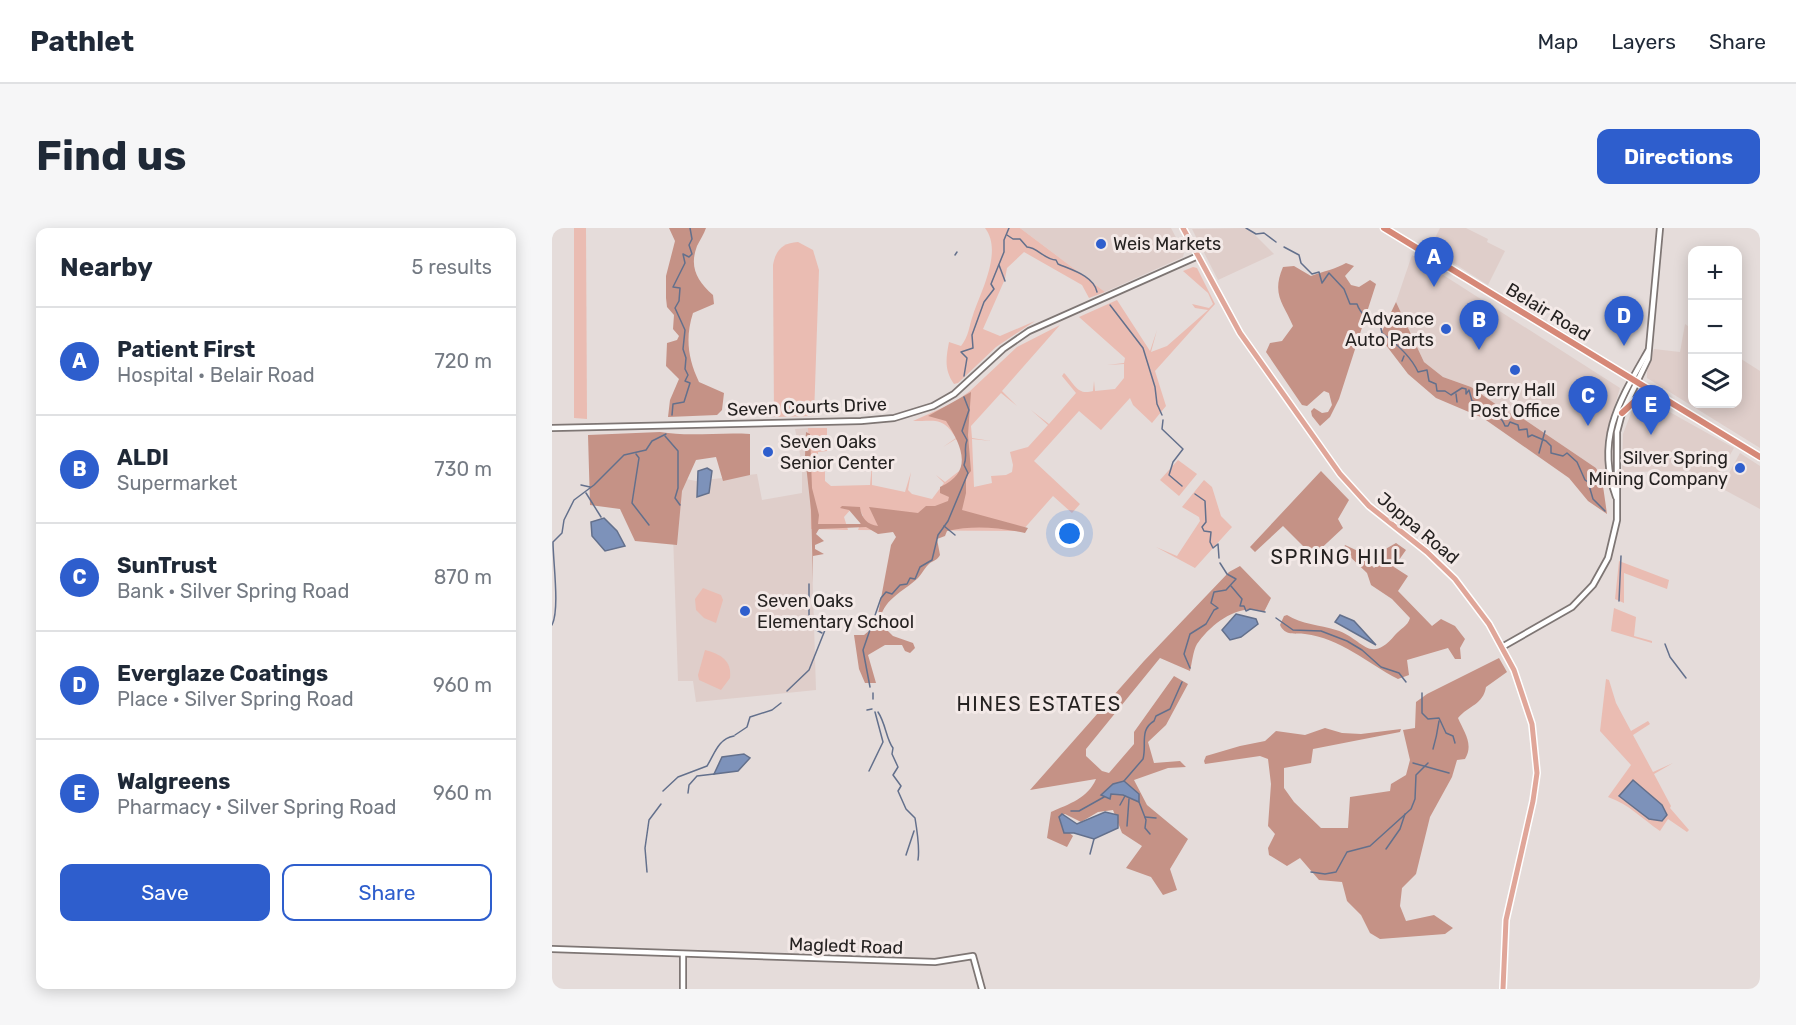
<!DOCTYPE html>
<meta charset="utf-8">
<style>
body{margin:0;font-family:Rubik,sans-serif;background:#f6f6f7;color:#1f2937}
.controls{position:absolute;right:18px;top:18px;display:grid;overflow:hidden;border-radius:12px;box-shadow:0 3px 15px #0003}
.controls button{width:54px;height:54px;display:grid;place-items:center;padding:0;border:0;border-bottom:2px solid #e0e1e3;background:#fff;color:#1f2937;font:30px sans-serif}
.you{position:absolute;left:518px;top:306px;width:21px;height:21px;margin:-15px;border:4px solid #fff;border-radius:50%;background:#1a73e8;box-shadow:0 0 0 9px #1a73e833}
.badge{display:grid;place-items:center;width:39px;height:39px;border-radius:50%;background:#2e5ecd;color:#fff;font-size:20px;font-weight:700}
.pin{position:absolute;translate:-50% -50px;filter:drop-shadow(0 2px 3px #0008)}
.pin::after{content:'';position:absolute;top:32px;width:21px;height:18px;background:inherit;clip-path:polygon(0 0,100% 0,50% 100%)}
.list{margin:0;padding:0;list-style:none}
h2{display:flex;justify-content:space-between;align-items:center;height:78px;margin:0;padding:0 24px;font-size:26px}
h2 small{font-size:20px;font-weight:400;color:#747a83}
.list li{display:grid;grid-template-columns:39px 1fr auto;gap:18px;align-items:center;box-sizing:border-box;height:108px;padding:0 24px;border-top:2px solid #e0e1e3}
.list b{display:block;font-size:22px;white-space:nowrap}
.list p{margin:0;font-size:20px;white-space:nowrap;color:#747a83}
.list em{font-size:20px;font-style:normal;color:#747a83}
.actions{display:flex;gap:12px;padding:18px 24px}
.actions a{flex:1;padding:14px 0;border:2px solid #2e5ecd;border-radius:12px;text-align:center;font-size:21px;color:#2e5ecd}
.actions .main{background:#2e5ecd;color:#fff}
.icon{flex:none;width:33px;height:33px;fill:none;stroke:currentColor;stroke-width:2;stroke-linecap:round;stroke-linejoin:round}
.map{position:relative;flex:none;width:1208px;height:761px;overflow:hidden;border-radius:12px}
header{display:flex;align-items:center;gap:36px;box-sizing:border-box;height:84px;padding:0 30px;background:#fff;border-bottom:2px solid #e0e1e3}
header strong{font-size:28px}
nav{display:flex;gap:33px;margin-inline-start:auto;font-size:21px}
.intro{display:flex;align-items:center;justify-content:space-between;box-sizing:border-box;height:144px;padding:0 36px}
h1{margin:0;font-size:42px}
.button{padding:15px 27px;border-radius:12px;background:#2e5ecd;color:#fff;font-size:21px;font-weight:700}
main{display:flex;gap:36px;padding:0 36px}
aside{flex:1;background:#fff;border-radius:12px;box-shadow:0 3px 15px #0003}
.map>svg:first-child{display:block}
.built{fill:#dfceca}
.green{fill:#eabcb2}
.forest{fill:#c59286}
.water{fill:#7d92ba;stroke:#63708c;stroke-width:1.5}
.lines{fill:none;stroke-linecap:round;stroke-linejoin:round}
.stream{stroke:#63708c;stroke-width:1.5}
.tertiary-casing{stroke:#7e7674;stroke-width:8}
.secondary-casing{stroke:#7e7674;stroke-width:8}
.primary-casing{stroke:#fff;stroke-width:8}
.trunk-casing{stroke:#fff;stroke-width:9}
.tertiary{stroke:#fff;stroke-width:4.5}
.secondary{stroke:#fff;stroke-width:4.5}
.primary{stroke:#e0a699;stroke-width:5}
.trunk{stroke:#d68877;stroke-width:6}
.poi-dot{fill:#2e5ecd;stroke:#f3e9e7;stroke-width:2}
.labels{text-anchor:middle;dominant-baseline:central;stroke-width:6;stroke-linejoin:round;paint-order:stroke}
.poi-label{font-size:18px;fill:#252221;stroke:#f3e9e7;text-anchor:start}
.street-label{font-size:18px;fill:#252221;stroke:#f3e9e7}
.neighbourhood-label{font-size:20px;letter-spacing:1.5px;fill:#252221;stroke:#f3e9e7}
</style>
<header>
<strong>Pathlet</strong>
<nav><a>Map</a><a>Layers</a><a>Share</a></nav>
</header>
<div class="intro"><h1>Find us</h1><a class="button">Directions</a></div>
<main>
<aside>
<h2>Nearby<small>5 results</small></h2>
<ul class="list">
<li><span class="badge">A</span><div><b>Patient First</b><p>Hospital · Belair Road</p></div><em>720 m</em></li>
<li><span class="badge">B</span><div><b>ALDI</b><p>Supermarket</p></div><em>730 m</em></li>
<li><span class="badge">C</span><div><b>SunTrust</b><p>Bank · Silver Spring Road</p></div><em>870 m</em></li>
<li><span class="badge">D</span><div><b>Everglaze Coatings</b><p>Place · Silver Spring Road</p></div><em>960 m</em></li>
<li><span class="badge">E</span><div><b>Walgreens</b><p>Pharmacy · Silver Spring Road</p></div><em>960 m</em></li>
</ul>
<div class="actions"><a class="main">Save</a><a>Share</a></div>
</aside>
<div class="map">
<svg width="1208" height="761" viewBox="0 0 1208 761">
<rect width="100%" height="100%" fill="#e5dcda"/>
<g class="built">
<polygon points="468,0 619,0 632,25 631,29 553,64"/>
<polygon points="696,0 722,26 666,52 640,1"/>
<polygon points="888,0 914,0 936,11 935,14 953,23 936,57 878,20"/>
<polygon points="860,27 1068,160 1053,211 1053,246 970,190 955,184 919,159 891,149 872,134 844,74"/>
<polygon points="1133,96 1140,101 1140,176 1186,176 1186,129 1208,143 1208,220 1095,150 1095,142 1102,121 1128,124"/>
<polygon points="1098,173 1182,220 1161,256 1138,243 1070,244 1071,206 1081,180 1087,174"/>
<polygon points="256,200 264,462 144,474 141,453 126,453 119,248 144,253 205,246 210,272 250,265 250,236 243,201"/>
<polygon points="1188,225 1208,238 1208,281 1169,260"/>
</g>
<g class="green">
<polygon points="22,0 34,0 35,191 22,190"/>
<path d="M 433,0 L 468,0 L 553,64 L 537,70 L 530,57 L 472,24 L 455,40 L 453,51 L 431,101 L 448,108 L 483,93 L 444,119 L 406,155 L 402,156 C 392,142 394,130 397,114 L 409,118 C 417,108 417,98 421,87 C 429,63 451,23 433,0 Z"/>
<path d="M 246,14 L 261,22 L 267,42 L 262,188 L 222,189 L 221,37 C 224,21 231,15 246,14 Z"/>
<path d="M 641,39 L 645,40 L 663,76 L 603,143 L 614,178 L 600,195 L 581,177 L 578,170 L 549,202 L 527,183 L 482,233 L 528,276 L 520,285 L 501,268 L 470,303 L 306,302 L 311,288 L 308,282 L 300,280 L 292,289 L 296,302 L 259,301 L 256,200 L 275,200 L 275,223 L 266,224 L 266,236 L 273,236 L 273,253 L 279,258 L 318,257 L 320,236 L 320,257 L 353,264 L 359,244 L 356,262 L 360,266 L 380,271 L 392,255 L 384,247 L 393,254 L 411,240 L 412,223 L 404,211 L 391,219 L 404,210 C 391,189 385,193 361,193 L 401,175 L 418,163 L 465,119 L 508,97 L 450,163 L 465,178 L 449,165 L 419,198 L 420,210 L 439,213 L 420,211 L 422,259 L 440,255 L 439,248 L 454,247 L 460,244 L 461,237 L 458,224 L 476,219 L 496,197 L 479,182 L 497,196 L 524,165 L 510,148 L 512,145 C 522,155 525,168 541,163 L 542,153 L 543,163 L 563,161 L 572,150 L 572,136 L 555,137 L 572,135 L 573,130 L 527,89 L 565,72 L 598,123 L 605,102 L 599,124 L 615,118 L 656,82 L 643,80 L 640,76 L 657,80 L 661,76 L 656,65 L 631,43 Z"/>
<polygon points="626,232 645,246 627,268 608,252"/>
<polygon points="652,252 660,259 669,288 680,299 643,340 604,319 625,328 648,293 647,289 630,279"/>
<polygon points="1067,333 1117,352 1115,361 1072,345 1072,375 1063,371"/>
<polygon points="151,360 169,367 171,372 164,395 152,390 144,382 143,371"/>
<polygon points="1062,380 1084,389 1082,408 1100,413 1100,415 1059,403"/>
<path d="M 153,422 C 168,426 180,432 178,450 L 169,462 L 147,452 L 146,447 Z"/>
<path d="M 1054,451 L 1057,452 L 1064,475 L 1079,503 L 1096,493 L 1098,496 L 1081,507 L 1101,544 L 1121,535 L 1102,546 L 1119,578 L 1118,580 L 1137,602 L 1135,604 L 1116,591 L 1108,603 C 1089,590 1078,577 1056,569 L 1079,537 L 1048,503 Z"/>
</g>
<g class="forest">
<path d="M 117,0 L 154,0 C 152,6 148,12 145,18 C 137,39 145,53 161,67 L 162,76 L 141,85 C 133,110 136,131 147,154 L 172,165 L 170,182 L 165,187 L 116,189 L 118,172 L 127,151 L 114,138 L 115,115 L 125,112 L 127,108 L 121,101 L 122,87 L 115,79 L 114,70 L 114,48 L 123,13 Z"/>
<path d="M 794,35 L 802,38 L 793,48 L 799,57 L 807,59 L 818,52 L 824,56 L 787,171 L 778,189 L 768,198 L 760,188 L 759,183 L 762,180 L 770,185 L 776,184 L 780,177 L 777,165 L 772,163 L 755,178 L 750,177 L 714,124 L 718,115 L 730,113 L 741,98 C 732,76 719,67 731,39 L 742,38 L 759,48 C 772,43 784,41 794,35 Z"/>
<polygon points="844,74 872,134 891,149 919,159 955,184 970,190 1044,240 1050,251 1055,286 1036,273 1017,250 931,190 884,170 856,146 830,112 830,103"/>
<path d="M 419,164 L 416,207 L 419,243 L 414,249 L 414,265 L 410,282 L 476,300 L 473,305 C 445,299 421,297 395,303 L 393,308 L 385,311 L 388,327 C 385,332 383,332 378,335 C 373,339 370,346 366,350 C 351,364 329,372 328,395 L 341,408 L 361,415 L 363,420 L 358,425 L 353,423 L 350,417 L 333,417 L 316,427 L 324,455 L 313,455 L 307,441 L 302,407 L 312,407 L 324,397 L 339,317 L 344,309 L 341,304 L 326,306 L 314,299 L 267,301 L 264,306 L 272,313 L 263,317 L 263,321 L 272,326 L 261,328 L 261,355 L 259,282 L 253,228 L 254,204 L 258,206 L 260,260 L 267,287 L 266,296 L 309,296 L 297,282 L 288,280 L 290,278 L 308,279 C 309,289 315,297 326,298 L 317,279 L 366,285 L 374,278 L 383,278 L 396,273 L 397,269 L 388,265 L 388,259 C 422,244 410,218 394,193 L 376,188 Z"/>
<path d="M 108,204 C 137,209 168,204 198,206 L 198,247 L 171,253 L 164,229 L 144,232 L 130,263 L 125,317 L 83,313 L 68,281 L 38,277 L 36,207 Z"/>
<polygon points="769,243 797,272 786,291 791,300 761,328 731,298 703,324 698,319"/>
<path d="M 844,315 L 854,322 L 842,339 L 856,348 L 846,363 L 880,398 L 889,391 L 903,398 L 913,411 L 908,420 L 909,431 L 903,431 L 896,420 L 855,432 L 857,447 L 846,451 C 815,435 788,410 753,406 C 743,405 733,408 728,397 L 732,388 L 735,387 C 749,396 768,397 784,402 C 811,410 817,438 843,407 C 848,401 856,398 858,390 L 840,371 L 819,357 L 815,345 L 791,322 L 793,317 L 806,323 L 822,340 L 830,333 L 830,323 Z"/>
<path d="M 688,338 L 719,370 L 712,384 C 687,374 659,396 645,416 C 641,423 640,435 638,443 L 608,430 L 534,521 L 534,528 L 550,543 L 557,545 L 582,516 L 582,504 L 622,448 L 636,456 L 614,497 L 596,514 L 602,535 L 628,533 L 634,539 L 616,540 L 582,552 L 595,577 L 636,611 L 618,641 L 625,662 L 611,667 L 599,649 L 574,640 L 590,618 L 570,605 L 561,582 L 546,584 L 529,594 L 513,586 L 508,588 L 512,600 L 521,608 L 515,619 L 495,610 L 499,584 C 517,576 536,570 544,551 L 478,562 L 592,433 L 677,344 Z"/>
<path d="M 947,430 L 955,444 L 934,459 C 931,477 917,477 906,490 C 912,504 922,516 913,531 L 905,532 L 900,549 L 878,589 L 864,646 L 850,660 L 848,678 L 854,693 L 882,687 L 901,700 L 893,706 L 828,711 L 818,705 L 809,687 L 795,673 L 790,654 L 767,652 L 748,630 L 735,638 L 717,627 L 716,620 L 723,606 L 716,598 L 719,556 L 716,531 L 708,528 L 653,536 L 652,533 L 654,528 L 688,518 L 713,513 L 724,503 L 753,507 L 773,500 L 790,505 L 809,506 L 849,501 L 848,504 L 761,521 L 759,535 L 732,540 L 732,560 L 742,574 L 769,600 L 796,600 L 798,569 L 838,563 L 839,556 L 854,547 L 858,532 L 851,502 L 863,500 L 864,474 L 875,466 Z"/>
</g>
<g class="water">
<polygon points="155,240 160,243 157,265 145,269 146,243"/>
<polygon points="52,290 65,303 73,318 53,323 40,308 39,294"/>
<polygon points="684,386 704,391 706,396 689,409 678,412 670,402"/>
<polygon points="788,387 802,393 824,417 783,394"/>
<polygon points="192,526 198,530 186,543 162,546 170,529"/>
<polygon points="1081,552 1110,577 1115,587 1110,593 1097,591 1067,568"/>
<polygon points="572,553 587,566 587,574 571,567 559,566 558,571 549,567 561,556"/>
<polygon points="553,584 566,587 566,600 542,611 522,605 512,605 507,589 510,586 525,596"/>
</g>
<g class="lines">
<g class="stream">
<polyline points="694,0 704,6 712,5 724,14"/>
<path d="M 455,7 L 461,11 L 468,11 L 475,19 C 485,19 493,32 504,32 L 506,36 C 520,42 542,48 545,64"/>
<path d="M 732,19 L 747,27 L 749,35 L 760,46 L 767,44 L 770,55 L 777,45 L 792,61 L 798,76 L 805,76 C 808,85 818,95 828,96 L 830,105 C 845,116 859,128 866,144 L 875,142 L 877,153 L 884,156 L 885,163 L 893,163 L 899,167 L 910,160 L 914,161 L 914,166 L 917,162 L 920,173 L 928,175 L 931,186 C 943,189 948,185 953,198 L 956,198 L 958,194 L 966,197 L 967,202 L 975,201 L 976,209 L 980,207 L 994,213 L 999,218 L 999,225 L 1011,228 L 1015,225 L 1025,234 L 1033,252 L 1036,254 L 1041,271 L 1053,283"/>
<polyline points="403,27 405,24"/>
<polyline points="447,37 453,53"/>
<polyline points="558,77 591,120 603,159 605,176 610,187"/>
<polyline points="850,133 852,128"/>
<polyline points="412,148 415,130 409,124 421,120 420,107 432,74 442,61 439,56 452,24 452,12 457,0"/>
<polyline points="904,166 905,174"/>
<polyline points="120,187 121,176 132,174 138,155 133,153 136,147 133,141 134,130 131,121 133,102 123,80 127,73 128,60 121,59 133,35 131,26 137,29 140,26 137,17 140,11 138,0"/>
<polyline points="611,192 610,201 631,221 621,234 617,247 630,258"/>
<polyline points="113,208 126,223 126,260 123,270 128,277"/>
<polyline points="987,225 993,203"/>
<polyline points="84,226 87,230 80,275 97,297"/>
<polyline points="29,257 38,259"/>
<polyline points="34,265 49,289"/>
<polyline points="643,266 653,273 654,294 650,299 652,303 659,304 658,314 661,320 666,316 667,330"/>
<polyline points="392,298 403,307"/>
<polyline points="257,356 257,398 270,405"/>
<polyline points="679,358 690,371 688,378 692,378 694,383 698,381 713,384"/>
<polyline points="1067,373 1069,328"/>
<polyline points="724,390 741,402 769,403 795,413 810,422 829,439 847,445 854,454"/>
<path d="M 0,397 C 8,381 1,334 1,314 L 10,305 L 12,292 L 22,272 L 42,257 L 72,227 L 94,222 L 100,213 L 114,206"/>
<polyline points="1113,416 1118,429 1134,450"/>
<polyline points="638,440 632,426 638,406 654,396 662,382 666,380 659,375 662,364 674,362 684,351 675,346 668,335"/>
<path d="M 318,459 L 311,422 L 329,370 L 334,364 L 340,366 L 348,357 L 355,356 L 358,350 L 363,351 L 368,339 L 380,332 L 386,307 L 396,293 L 416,245 L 412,237 C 416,227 411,221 415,212 L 410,203 L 417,182 L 412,169"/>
<polyline points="235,463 257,442 273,402 272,396 278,395"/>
<polyline points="321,465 321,471"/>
<polyline points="870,465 870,485 876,491 887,490 894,505 901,508 903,515"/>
<polyline points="315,482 320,481"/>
<path d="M 326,484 C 334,496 334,511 341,520 L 340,526 L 346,539 L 341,547 L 349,558 L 346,563 L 354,581 L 363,590 C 365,602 368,620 366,632"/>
<polyline points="183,507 195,499 198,489 220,482 229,475"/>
<path d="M 881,521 C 884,511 886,500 887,493"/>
<polyline points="861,535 897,545"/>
<polyline points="317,543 331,514 323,484"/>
<path d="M 572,553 L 591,531 C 595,517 587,502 602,493 L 604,488 L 618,481 L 630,454"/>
<path d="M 111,563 L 126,549 L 155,538 C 163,525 166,511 182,508"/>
<polyline points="136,565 137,557 145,548 162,546"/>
<polyline points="587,574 594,592 593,600 598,606"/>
<polyline points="568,577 573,568"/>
<polyline points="519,583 527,583 552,569"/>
<polyline points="593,589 604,590"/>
<polyline points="575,598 577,571"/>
<polyline points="834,621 848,601 853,586"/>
<polyline points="538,626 542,611"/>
<polyline points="354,627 362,603"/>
<polyline points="95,644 93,620 97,592 109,576"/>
<polyline points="759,644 773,646 784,644 795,624 818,618 859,581 863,571 864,547 876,535"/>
</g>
<g class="tertiary-casing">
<g id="tertiary">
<polyline points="0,200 309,193 342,190 381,178 402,166 451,121 477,103 646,28"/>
<polyline points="0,721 383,734 421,728 430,761"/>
<polyline points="131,761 131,726"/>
</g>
</g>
<g class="secondary-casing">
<g id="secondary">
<path d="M 1064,269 C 1043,210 1068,172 1096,123"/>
<polyline points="950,419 1020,379 1041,357 1056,330 1065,292 1065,204 1070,185 1096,131 1108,0"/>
</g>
</g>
<g class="primary-casing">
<polyline id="primary" points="631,0 688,105 788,246 817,278 875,324 903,351 937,396 962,442 980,496 985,545 981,573 954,692 951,761"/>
</g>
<g class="trunk-casing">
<g id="trunk">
<polyline points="832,0 1208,229"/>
<polyline points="1070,185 1084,172 1109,171"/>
</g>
</g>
<use href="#tertiary" class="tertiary"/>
<use href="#secondary" class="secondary"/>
<use href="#primary" class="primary"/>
<use href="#trunk" class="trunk"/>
</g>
<g class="poi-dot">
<circle cx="549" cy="16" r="6"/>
<circle cx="894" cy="101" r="6"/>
<circle cx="963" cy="142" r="6"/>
<circle cx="216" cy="224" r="6"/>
<circle cx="1188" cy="240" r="6"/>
<circle cx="193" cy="383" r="6"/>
</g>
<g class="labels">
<g class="poi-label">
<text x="561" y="16">Weis Markets</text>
<text x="882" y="91" text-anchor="end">Advance<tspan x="882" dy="21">Auto Parts</tspan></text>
<text x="963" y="162" text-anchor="middle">Perry Hall<tspan x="963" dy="21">Post Office</tspan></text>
<text x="228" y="214">Seven Oaks<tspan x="228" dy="21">Senior Center</tspan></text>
<text x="1176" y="230" text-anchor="end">Silver Spring<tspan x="1176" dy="21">Mining Company</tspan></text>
<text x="205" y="373">Seven Oaks<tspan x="205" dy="21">Elementary School</tspan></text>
</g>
<g class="street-label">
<text transform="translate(996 84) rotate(31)">Belair Road</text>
<text transform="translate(255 179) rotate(-2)">Seven Courts Drive</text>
<text transform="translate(866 300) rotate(40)">Joppa Road</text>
<text transform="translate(294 718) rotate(2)">Magledt Road</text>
</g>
<g class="neighbourhood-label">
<text x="786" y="329">SPRING HILL</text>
<text x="487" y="476">HINES ESTATES</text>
</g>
</g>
</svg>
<div class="controls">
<button>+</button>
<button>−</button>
<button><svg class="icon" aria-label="layers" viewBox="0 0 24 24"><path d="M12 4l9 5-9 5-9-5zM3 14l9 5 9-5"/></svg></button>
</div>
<div class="you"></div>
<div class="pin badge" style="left:882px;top:59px">A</div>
<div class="pin badge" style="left:927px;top:122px">B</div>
<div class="pin badge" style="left:1036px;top:198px">C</div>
<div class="pin badge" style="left:1072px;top:118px">D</div>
<div class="pin badge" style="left:1099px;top:207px">E</div>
</div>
</main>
